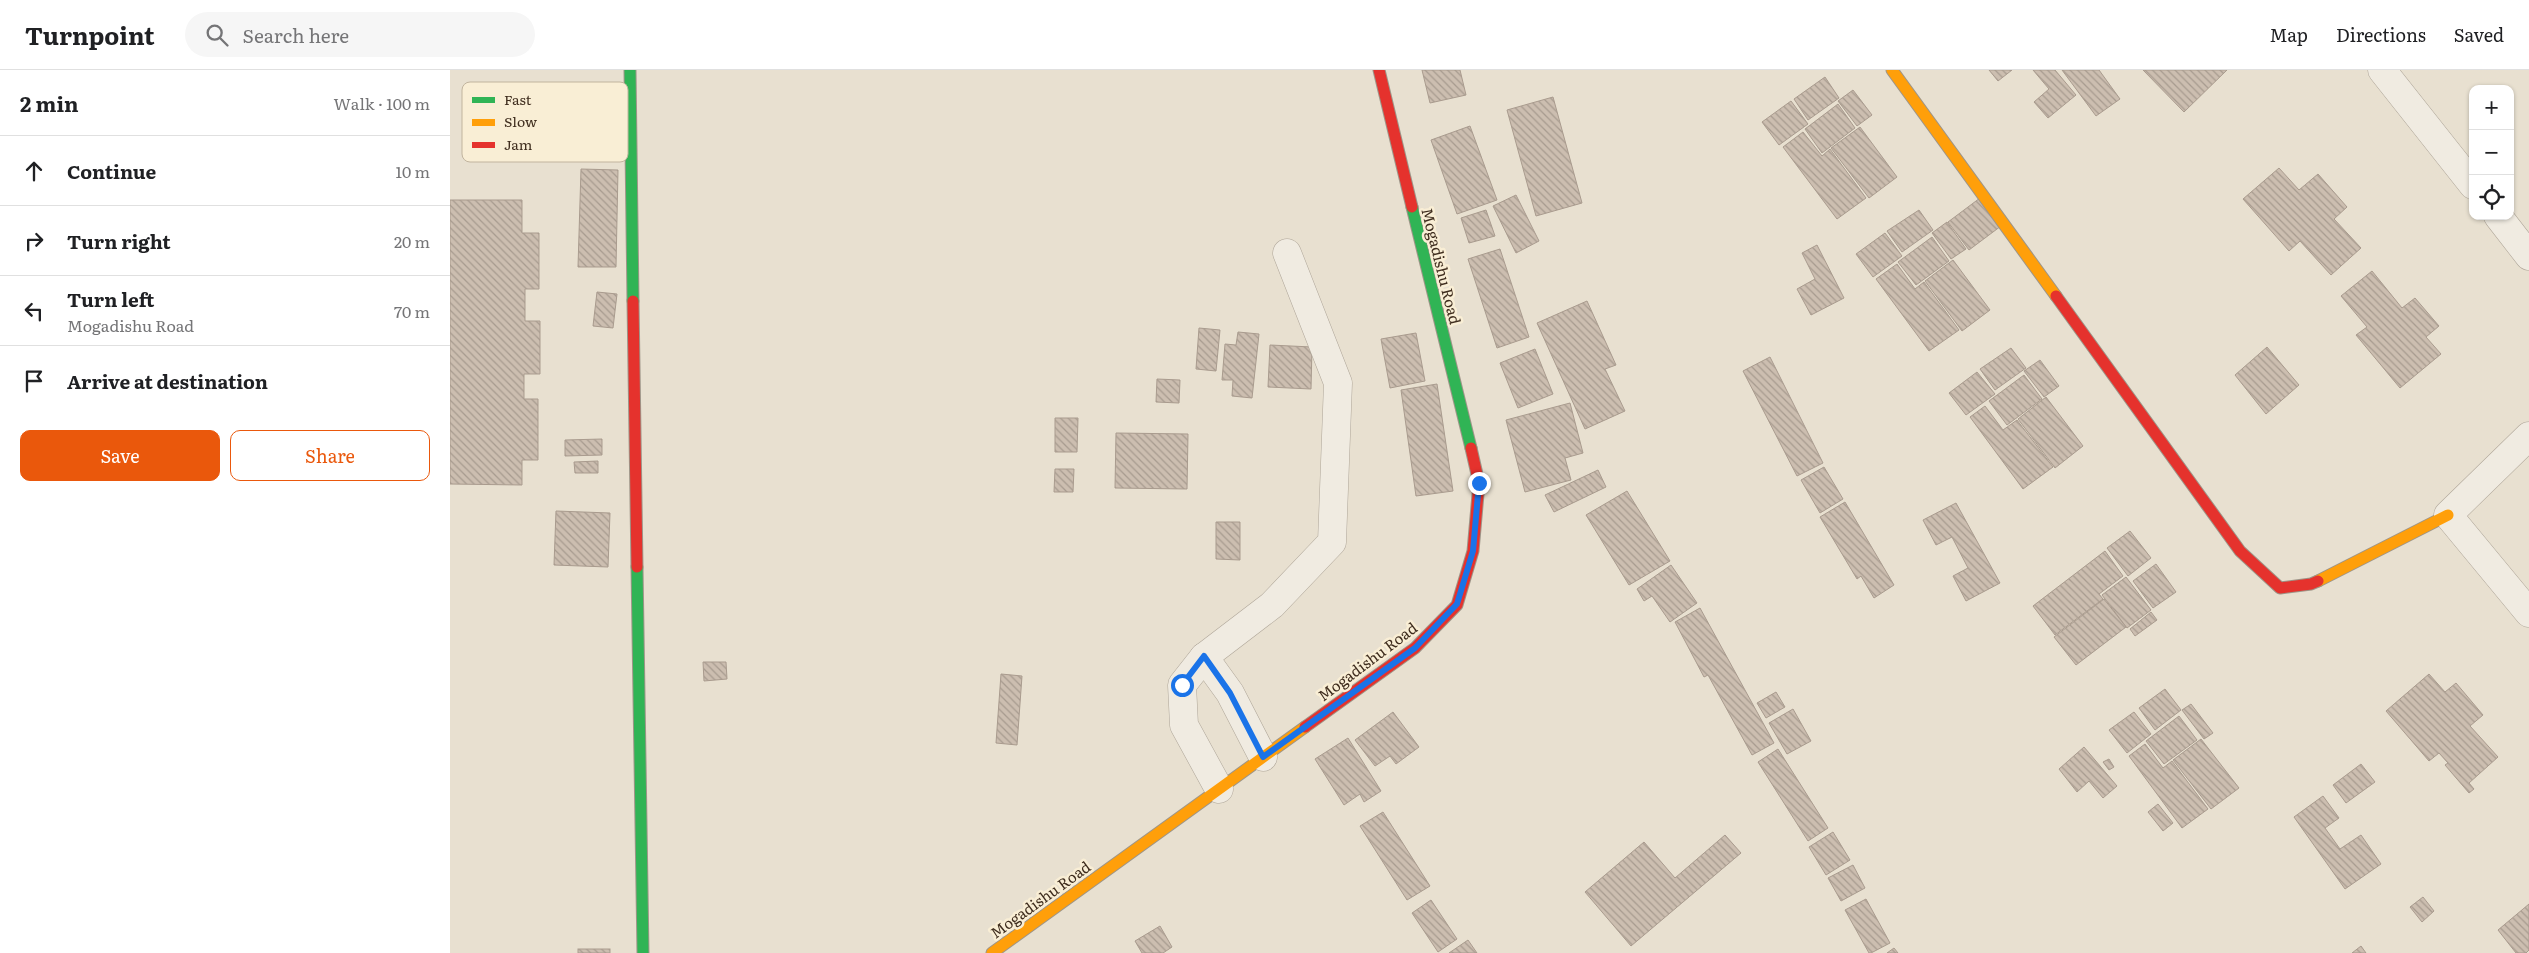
<!DOCTYPE html>
<meta charset="utf-8">
<style>
body{margin:0;font-family:Literata,serif;background:#f6f6f6;color:#202124}
.controls{position:absolute;right:15px;top:15px;display:grid;overflow:hidden;border-radius:10px;box-shadow:0 1px 4px #0004}
.controls button{width:45px;height:45px;display:grid;place-items:center;padding:0;border:0;border-bottom:1px solid #e0e0e0;background:#fff;color:#202124;font:25px sans-serif}
.stop{position:absolute;width:15px;height:15px;margin:-11px;border:4px solid #1a73e8;border-radius:50%;background:#fff}
.stop.end{background:#1a73e8;border-color:#fff;box-shadow:0 1px 5px #0008}
.list{margin:0;padding:0;list-style:none}
h2{display:flex;justify-content:space-between;align-items:center;height:65px;margin:0;padding:0 20px;font-size:21px}
h2 small{font-size:16px;font-weight:400;color:#757577}
.list li{display:grid;grid-template-columns:32px 1fr auto;gap:15px;align-items:center;box-sizing:border-box;height:70px;padding:0 20px;border-top:1px solid #e0e0e0}
.list b{display:block;font-size:19px;white-space:nowrap}
.list p{margin:0;font-size:16px;white-space:nowrap;color:#757577}
.list em{font-size:16px;font-style:normal;color:#757577}
.actions{display:flex;gap:10px;padding:15px 20px}
.actions a{flex:1;padding:11px 0;border:1px solid #ea580c;border-radius:10px;text-align:center;font-size:18px;color:#ea580c}
.actions .main{background:#ea580c;color:#fff}
.icon{flex:none;width:28px;height:28px;fill:none;stroke:currentColor;stroke-width:2;stroke-linecap:round;stroke-linejoin:round}
.map{position:relative;flex:none;width:2079px;height:883px;overflow:hidden}
header{display:flex;align-items:center;gap:30px;box-sizing:border-box;height:70px;padding:0 25px;background:#fff;border-bottom:1px solid #e0e0e0}
header strong{font-size:24px}
nav{display:flex;gap:28px;margin-inline-start:auto;font-size:18px}
.search{width:350px;height:45px;background:#f6f6f6;display:flex;align-items:center;gap:12px;box-sizing:border-box;padding:0 18px;border-radius:28px;color:#757577;font-size:19px}
main{display:flex}
aside{flex:1;background:#fff}
.map>svg:first-child{display:block}
.building{fill:url(#building-back-hatch);stroke:#a99b8e}
.lines{fill:none;stroke-linecap:round;stroke-linejoin:round}
.street-casing{stroke:#aea598;stroke-width:29}
.fast-casing{stroke:#9e9588;stroke-width:13}
.slow-casing{stroke:#9e9588;stroke-width:13}
.jam-casing{stroke:#9e9588;stroke-width:13}
.street{stroke:#f0ebe1;stroke-width:28}
.fast{stroke:#30b455;stroke-width:11}
.slow{stroke:#ff9f0a;stroke-width:11}
.jam{stroke:#e5322d;stroke-width:11}
.route{stroke:#1a73e8;stroke-width:6}
.labels{text-anchor:middle;dominant-baseline:central;stroke-width:5;stroke-linejoin:round;paint-order:stroke}
.street-label{font-size:15px;fill:#3f2d1e;stroke:#f9eed5}
.key{fill:#f9eed5;stroke:#c1b49e;stroke-width:1}
.key-label{font-size:14px;fill:#3f2d1e}
</style>
<header>
<strong>Turnpoint</strong>
<div class="search"><svg class="icon" aria-label="search" viewBox="0 0 24 24"><circle cx="10" cy="10" r="6"/><path d="M15 15l6 6"/></svg>Search here</div>
<nav><a>Map</a><a>Directions</a><a>Saved</a></nav>
</header>
<main>
<aside>
<h2>2 min<small>Walk · 100 m</small></h2>
<ul class="list">
<li><svg class="icon" aria-label="ahead" viewBox="0 0 24 24"><path d="M12 20V5M6 11l6-6 6 6"/></svg><div><b>Continue</b></div><em>10 m</em></li>
<li><svg class="icon" aria-label="right" viewBox="0 0 24 24"><path d="M7 20v-9h11M14 6l5 5-5 5"/></svg><div><b>Turn right</b></div><em>20 m</em></li>
<li><svg class="icon" aria-label="left" viewBox="0 0 24 24"><path d="M17 20v-9H6M10 6l-5 5 5 5"/></svg><div><b>Turn left</b><p>Mogadishu Road</p></div><em>70 m</em></li>
<li><svg class="icon" aria-label="arrive" viewBox="0 0 24 24"><path d="M6 21V4h12l-3 4 3 4H6"/></svg><div><b>Arrive at destination</b></div></li>
</ul>
<div class="actions"><a class="main">Save</a><a>Share</a></div>
</aside>
<div class="map">
<svg width="2079" height="883" viewBox="0 0 2079 883">
<defs>
<pattern id="building-back-hatch" width="6" height="6" patternUnits="userSpaceOnUse" patternTransform="scale(1.25)"><rect width="6" height="6" fill="#ccbeb0"/><path d="M-1 5l2 2M0 0l6 6M5-1l2 2" fill="none" stroke="#a79b8f"/></pattern>
</defs>
<rect width="100%" height="100%" fill="#e8e0d0"/>
<g class="building">
<polygon points="972,0 1010,0 1016,25 980,33"/>
<polygon points="1539,0 1562,0 1548,11"/>
<polygon points="1583,0 1605,0 1626,25 1598,48 1584,32 1599,19"/>
<polygon points="1612,0 1649,0 1670,29 1646,46"/>
<polygon points="1693,0 1777,0 1734,42"/>
<polygon points="1375,7 1389,28 1358,50 1344,29"/>
<polygon points="1403,20 1422,45 1407,56 1388,31"/>
<polygon points="1103,27 1132,133 1086,146 1057,40"/>
<polygon points="1341,31 1358,54 1329,75 1312,52"/>
<polygon points="1388,34 1405,58 1372,83 1355,59"/>
<polygon points="1020,56 1047,130 1007,144 981,70"/>
<polygon points="1410,57 1447,107 1419,128 1381,78"/>
<polygon points="1353,62 1372,86 1380,79 1416,128 1387,149 1333,77"/>
<polygon points="1829,98 1849,120 1868,104 1897,137 1884,149 1911,178 1881,205 1850,171 1839,181 1793,129"/>
<polygon points="131,99 168,100 166,197 128,197"/>
<polygon points="1066,125 1089,171 1066,183 1043,136"/>
<polygon points="1530,128 1551,156 1519,180 1498,152"/>
<polygon points="0,130 72,130 72,163 89,163 89,219 75,219 75,251 90,251 90,304 74,304 74,329 88,329 88,390 72,390 72,415 0,414"/>
<polygon points="1036,140 1045,166 1019,173 1011,148"/>
<polygon points="1469,140 1483,160 1452,182 1437,161"/>
<polygon points="1497,152 1516,179 1501,189 1482,163"/>
<polygon points="1435,163 1452,186 1423,207 1406,184"/>
<polygon points="1482,167 1499,191 1466,215 1448,192"/>
<polygon points="1367,175 1394,228 1361,245 1347,219 1365,209 1352,183"/>
<polygon points="1050,179 1079,267 1047,278 1018,189"/>
<polygon points="1503,190 1540,240 1512,261 1475,211"/>
<polygon points="1447,194 1465,219 1474,212 1509,260 1479,281 1426,209"/>
<polygon points="1922,201 1952,238 1965,228 1989,256 1976,267 1991,284 1950,318 1906,265 1917,257 1891,226"/>
<polygon points="147,222 167,224 163,258 143,256"/>
<polygon points="1137,231 1166,295 1155,299 1175,341 1135,359 1087,253"/>
<polygon points="749,258 770,260 766,301 746,299"/>
<polygon points="788,262 809,264 802,328 782,326 783,310 772,310 775,274 786,275"/>
<polygon points="966,263 975,311 940,318 931,269"/>
<polygon points="820,275 862,277 861,319 818,317"/>
<polygon points="1817,277 1849,315 1816,344 1785,305"/>
<polygon points="1561,278 1576,298 1545,320 1530,299"/>
<polygon points="1085,279 1103,324 1068,338 1050,293"/>
<polygon points="1320,287 1373,393 1347,406 1293,301"/>
<polygon points="1590,290 1609,316 1594,327 1574,301"/>
<polygon points="1527,302 1545,324 1516,345 1499,323"/>
<polygon points="1574,305 1592,329 1557,355 1539,331"/>
<polygon points="707,309 730,310 729,333 706,332"/>
<polygon points="987,314 1003,421 966,426 951,320"/>
<polygon points="1596,327 1633,376 1605,398 1568,349"/>
<polygon points="1120,333 1133,383 1115,388 1121,410 1075,422 1056,350"/>
<polygon points="1535,336 1553,360 1567,350 1603,397 1573,419 1520,347"/>
<polygon points="605,348 628,348 627,382 605,382"/>
<polygon points="666,363 738,364 737,419 665,418"/>
<polygon points="152,369 152,385 115,386 115,370"/>
<polygon points="148,391 148,403 125,403 124,392"/>
<polygon points="1374,397 1393,429 1370,443 1351,410"/>
<polygon points="605,399 624,399 623,422 604,422"/>
<polygon points="1148,400 1156,417 1104,442 1095,425"/>
<polygon points="1177,421 1220,491 1179,515 1136,445"/>
<polygon points="1395,432 1444,515 1424,528 1411,506 1407,509 1370,447"/>
<polygon points="1506,433 1550,513 1516,531 1503,506 1518,498 1502,467 1486,475 1473,450"/>
<polygon points="106,441 160,443 158,497 104,495"/>
<polygon points="766,452 790,452 790,490 766,489"/>
<polygon points="1680,461 1701,488 1678,506 1657,478"/>
<polygon points="1655,481 1673,506 1649,524 1653,529 1605,565 1583,536"/>
<polygon points="1706,494 1726,522 1703,538 1683,511"/>
<polygon points="1221,495 1247,533 1220,552 1202,526 1194,531 1187,519"/>
<polygon points="1676,507 1701,540 1677,558 1652,525"/>
<polygon points="1654,529 1676,557 1626,595 1604,567"/>
<polygon points="1250,538 1324,673 1302,685 1258,605 1254,607 1225,552"/>
<polygon points="1701,542 1707,550 1685,566 1680,559"/>
<polygon points="253,592 276,592 277,609 254,611"/>
<polygon points="551,604 572,606 567,675 546,673"/>
<polygon points="1979,604 1995,622 2006,613 2033,645 2020,656 2048,687 2019,713 2024,719 2019,723 1995,695 1998,693 1989,683 1979,691 1936,641"/>
<polygon points="1715,619 1731,640 1705,660 1689,638"/>
<polygon points="1326,622 1335,637 1316,648 1307,633"/>
<polygon points="1741,634 1763,663 1754,669 1732,640"/>
<polygon points="1343,639 1361,671 1337,684 1319,653"/>
<polygon points="943,642 969,677 946,694 940,686 925,696 905,670"/>
<polygon points="1684,642 1701,664 1677,683 1659,660"/>
<polygon points="1729,646 1747,670 1714,694 1696,671"/>
<polygon points="898,668 931,721 914,732 910,724 894,735 865,689"/>
<polygon points="1751,669 1789,718 1761,739 1723,690"/>
<polygon points="1695,674 1713,698 1722,691 1758,739 1732,758 1679,686"/>
<polygon points="1634,677 1667,716 1653,728 1639,711 1627,722 1609,699"/>
<polygon points="1328,679 1378,758 1358,771 1308,692"/>
<polygon points="1659,689 1664,697 1659,700 1653,692"/>
<polygon points="1911,694 1925,712 1896,733 1883,715"/>
<polygon points="1873,726 1889,748 1875,758 1890,779 1911,765 1931,794 1895,819 1844,747"/>
<polygon points="1708,734 1723,753 1713,761 1698,742"/>
<polygon points="933,742 980,816 957,830 910,756"/>
<polygon points="1383,762 1400,790 1376,805 1359,777"/>
<polygon points="1275,765 1291,783 1181,876 1135,822 1194,772 1225,808"/>
<polygon points="1403,795 1415,818 1391,831 1378,808"/>
<polygon points="1973,827 1984,841 1972,852 1960,837"/>
<polygon points="1416,829 1440,873 1421,883 1419,883 1395,840"/>
<polygon points="981,830 1007,869 988,882 962,843"/>
<polygon points="2079,834 2079,880 2076,883 2066,883 2048,860"/>
<polygon points="710,856 722,877 713,883 692,883 685,871"/>
<polygon points="1018,870 1027,883 999,883"/>
<polygon points="1911,876 1916,883 1902,883"/>
<polygon points="1444,878 1448,883 1437,883"/>
<rect x="128" y="879" width="32" height="4"/>
</g>
<g class="lines">
<g class="street-casing">
<g id="street">
<polyline points="1932,0 2023,115"/>
<polyline points="2048,146 2079,186"/>
<polyline points="2079,366 1998,445 2079,543"/>
<polyline points="754,587 732,615 734,655 769,719"/>
<polyline points="813,687 780,623 754,587 822,535 882,472 888,313 837,183"/>
</g>
</g>
<g class="fast-casing">
<g id="fast">
<polyline points="180,0 183,231"/>
<polyline points="962,137 1021,378"/>
<polyline points="187,497 193,883"/>
</g>
</g>
<g class="slow-casing">
<g id="slow">
<polyline points="1442,0 1606,226"/>
<polyline points="1868,511 1998,445"/>
<polyline points="542,883 855,657"/>
</g>
</g>
<g class="jam-casing">
<g id="jam">
<polyline points="929,0 962,137"/>
<polyline points="1606,226 1790,481 1830,518 1861,514 1868,511"/>
<polyline points="183,231 187,497"/>
<polyline points="855,657 965,578 1007,535 1023,481 1029,413 1021,378"/>
</g>
</g>
<use href="#street" class="street"/>
<use href="#fast" class="fast"/>
<use href="#slow" class="slow"/>
<use href="#jam" class="jam"/>
</g>
<g class="lines">
<polyline class="route" points="732,615 754,586 780,623 813,687 965,578 1007,534 1023,481 1029,413"/>
</g>
<g class="labels">
<g class="street-label">
<text transform="translate(992 196) rotate(76)">Mogadishu Road</text>
<text transform="translate(917 591) rotate(-37)">Mogadishu Road</text>
<text transform="translate(590 829) rotate(-36)">Mogadishu Road</text>
</g>
</g>
<rect x="12" y="12" width="166" height="80" rx="8" class="key"/>
<rect x="22" y="27" width="23" height="6" fill="#30b455"/>
<rect x="22" y="49" width="23" height="7" fill="#ff9f0a"/>
<rect x="22" y="72" width="23" height="6" fill="#e5322d"/>
<g class="key-label">
<text x="54" y="35">Fast</text>
<text x="54" y="57">Slow</text>
<text x="54" y="80">Jam</text>
</g>
</svg>
<div class="controls">
<button>+</button>
<button>−</button>
<button><svg class="icon" aria-label="locate" viewBox="0 0 24 24"><circle cx="12" cy="12" r="6"/><path d="M12 2v4M12 18v4M2 12h4M18 12h4"/></svg></button>
</div>
<div class="stop" style="left:732px;top:615px"></div>
<div class="stop end" style="left:1029px;top:413px"></div>
</div>
</main>
